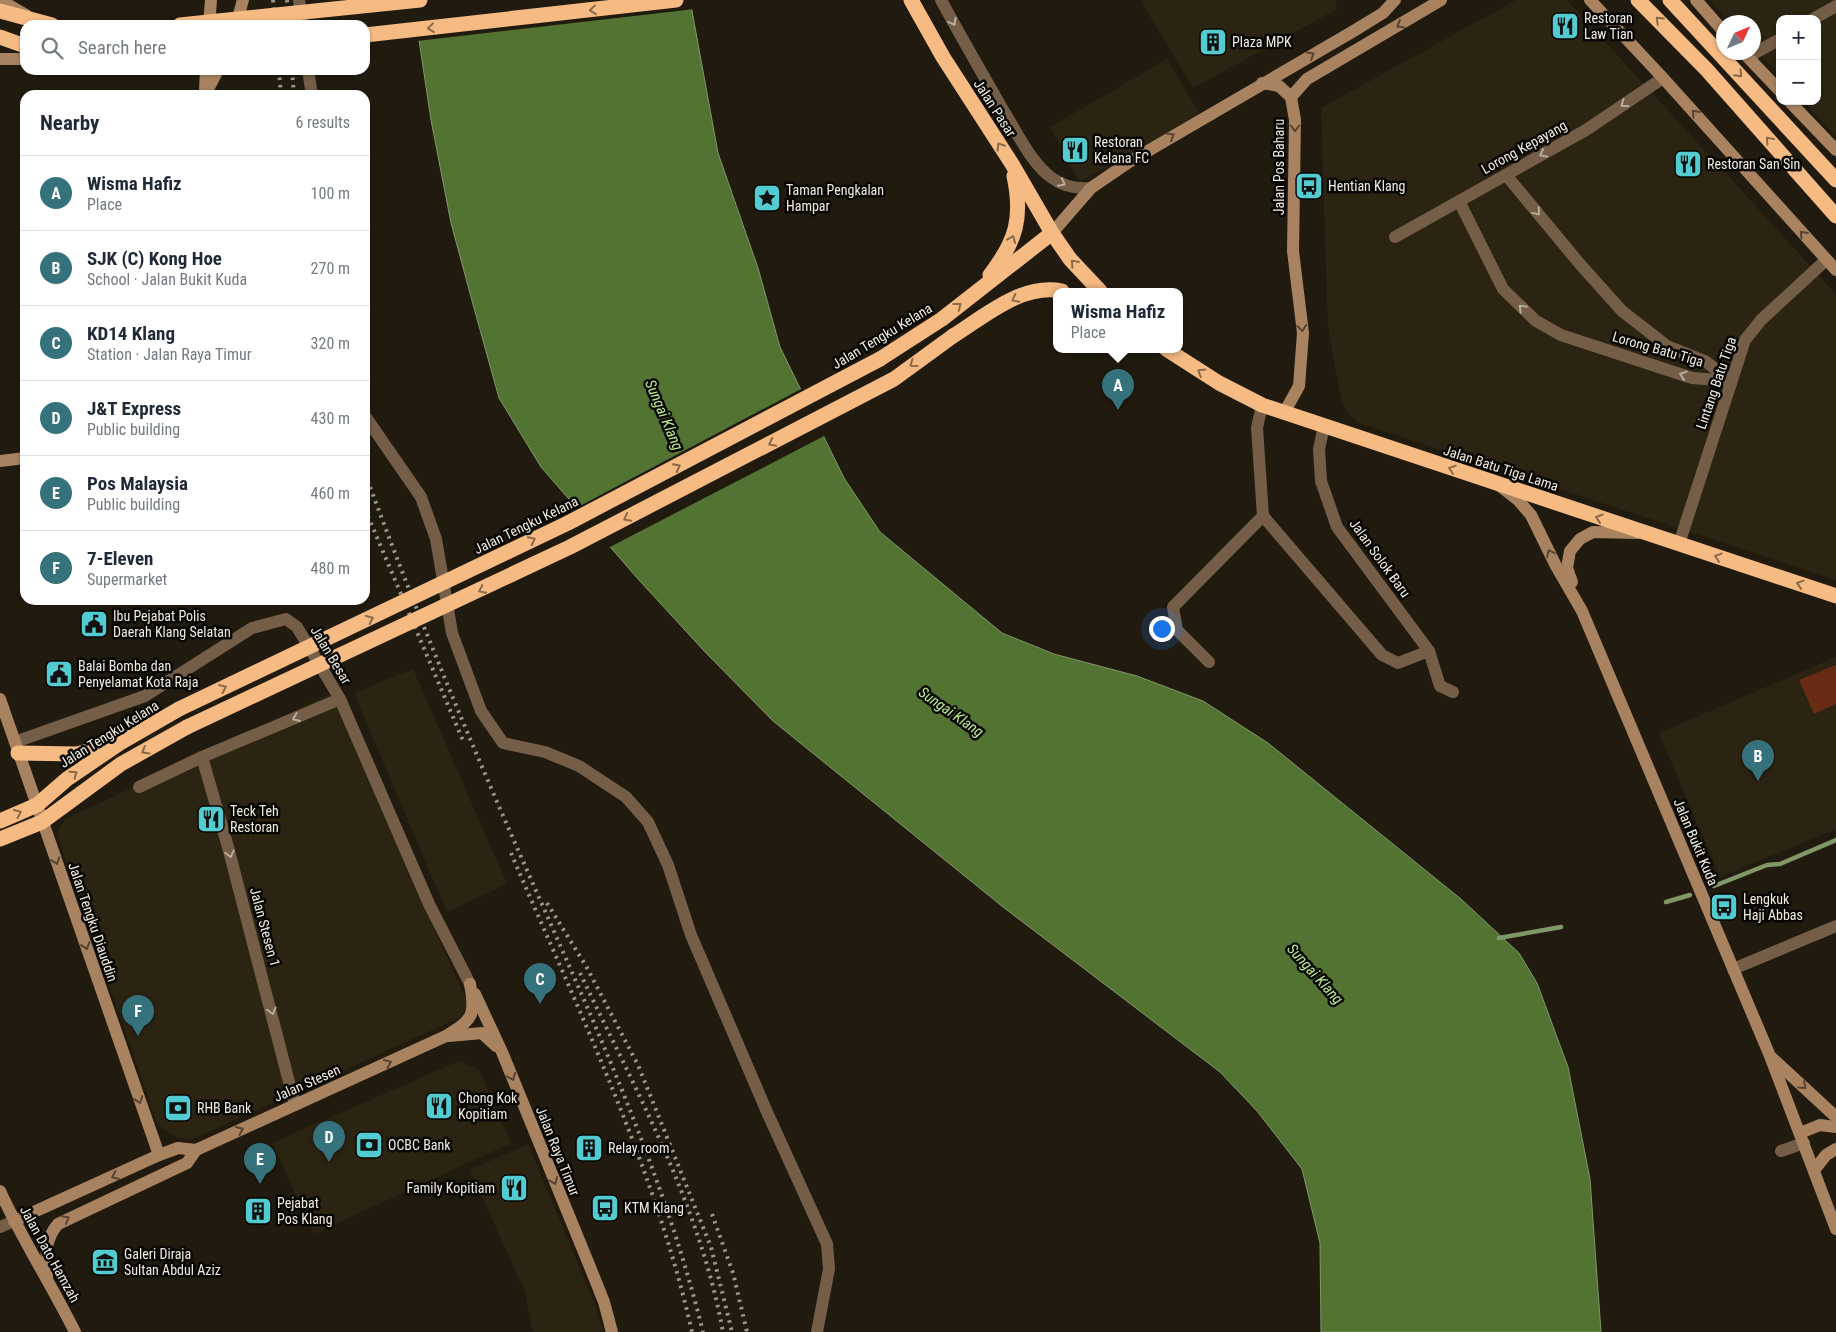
<!DOCTYPE html>
<meta charset="utf-8">
<style>
body{margin:0;font-family:"Roboto Condensed",sans-serif;background:#f2f2f3;color:#1f2937}
.controls{position:absolute;right:15px;top:15px;display:grid;overflow:hidden;border-radius:10px;box-shadow:0 1px 4px #0004}
.controls button{width:45px;height:45px;display:grid;place-items:center;padding:0;border:0;border-bottom:1px solid #e0e1e3;background:#fff;color:#1f2937;font:25px sans-serif}
.compass{position:absolute;left:1716px;top:15px;width:45px;height:45px;border-radius:50%;background:#fff;box-shadow:0 1px 4px #0004;rotate:46deg}
.you{position:absolute;left:1161px;top:628px;width:18px;height:18px;margin:-12px;border:4px solid #fff;border-radius:50%;background:#1a73e8;box-shadow:0 0 0 8px #1a73e833}
.badge{display:grid;place-items:center;width:32px;height:32px;border-radius:50%;background:#36727c;color:#fff;font-size:16px;font-weight:700}
.pin{position:absolute;translate:-50% -41px;filter:drop-shadow(0 1px 2px #0008)}
.pin::after{content:'';position:absolute;top:26px;width:18px;height:15px;background:inherit;clip-path:polygon(0 0,100% 0,50% 100%)}
.popup{position:absolute;left:1053px;top:288px;width:130px;height:65px;box-sizing:border-box;display:grid;place-content:center;border-radius:10px;background:#fff;filter:drop-shadow(0 1px 4px #0005);font-size:16px;white-space:nowrap;color:#747a83}
.popup b{font-size:19px;color:#1f2937}
.popup::after{content:'';position:absolute;left:50%;top:100%;margin-left:-10px;border:10px solid transparent;border-top-color:#fff}
.list{margin:0;padding:0;list-style:none}
h2{display:flex;justify-content:space-between;align-items:center;height:65px;margin:0;padding:0 20px;font-size:21px}
h2 small{font-size:16px;font-weight:400;color:#747a83}
.list li{display:grid;grid-template-columns:32px 1fr auto;gap:15px;align-items:center;box-sizing:border-box;height:75px;padding:0 20px;border-top:1px solid #e0e1e3}
.list b{display:block;font-size:19px;white-space:nowrap}
.list p{margin:0;font-size:16px;white-space:nowrap;color:#747a83}
.list em{font-size:16px;font-style:normal;color:#747a83}
.icon{flex:none;width:28px;height:28px;fill:none;stroke:currentColor;stroke-width:2;stroke-linecap:round;stroke-linejoin:round}
.map{position:relative;flex:none;width:1836px;height:1332px;overflow:hidden}
.search{position:absolute;background:#fff;box-shadow:0 1px 4px #0004;left:20px;top:20px;width:350px;height:55px;display:flex;align-items:center;gap:12px;box-sizing:border-box;padding:0 18px;border-radius:15px;color:#747a83;font-size:19px}
.panel{position:absolute;background:#fff;box-shadow:0 1px 4px #0004;left:20px;top:90px;width:350px;height:515px;border-radius:15px}
.map>svg:first-child{display:block}
.built{fill:#2c2412}
.green{fill:#672c13}
.water{fill:#537333;stroke:#829768}
.pier{fill:#211b0f}
.lines{fill:none;stroke-linecap:round;stroke-linejoin:round}
.stream{stroke:#829768;stroke-width:4.5}
.street{stroke:#755e48;stroke-width:12}
.secondary{stroke:#a98360;stroke-width:12}
.highway{stroke:#f6bb83;stroke-width:15}
.rail{stroke:#9b968c;stroke-width:4;stroke-dasharray:2.5 5;stroke-linecap:butt}
.highway-bridge{stroke:#f6bb83;stroke-width:15}
.oneway{stroke:#8b6a49}
.oneway2{stroke:#b8ac9d}
.oneway3{stroke:#584432}
.labels{text-anchor:middle;dominant-baseline:central;stroke-width:5;stroke-linejoin:round;paint-order:stroke}
.poi-label{font-size:14px;fill:#efece3;stroke:#080603;text-anchor:start}
.street-label{font-size:14px;fill:#efece3;stroke:#080603}
.water-label{font-size:15px;font-style:italic;fill:#baea8e;stroke:#080603}
</style>
<div class="map">
<svg width="1836" height="1332" viewBox="0 0 1836 1332">
<rect width="100%" height="100%" fill="#211b0f"/>
<g class="built">
<polygon points="1143,0 1336,0 1337,9 1193,88 1142,3"/>
<polygon points="1516,0 1567,0 1836,294 1836,580 1356,422 1342,404 1328,327 1321,108"/>
<polygon points="1709,0 1836,0 1836,137 1803,101 1817,101 1817,19 1780,19 1780,76 1754,48 1754,22 1730,22"/>
<polygon points="1167,59 1200,114 1080,182 1050,127"/>
<polygon points="1836,657 1836,829 1720,877 1659,733"/>
<polygon points="413,669 507,884 447,912 354,693"/>
<polygon points="330,694 338,708 469,1007 465,1015 193,1139 178,1138 158,1126 57,834 64,820"/>
<polygon points="459,1061 479,1070 511,1143 314,1234 272,1143"/>
<polygon points="528,1144 595,1304 603,1332 533,1332 525,1292 470,1170"/>
</g>
<polygon class="green" points="1836,665 1836,704 1814,714 1799,680"/>
<polygon class="water" points="413,0 690,0 718,153 758,268 780,347 844,478 880,532 1002,633 1054,654 1137,676 1203,701 1268,743 1461,899 1519,953 1537,983 1568,1067 1590,1179 1601,1332 1321,1332 1320,1243 1302,1169 1257,1111 1220,1072 1003,907 773,721 706,653 638,579 541,467 499,398 474,308 451,223 431,120"/>
<g class="pier">
<polygon points="411,0 692,0 695,9 417,41"/>
<polygon points="803,388 826,435 608,548 574,509"/>
</g>
<g class="lines">
<g class="stream">
<polyline points="1714,886 1767,865 1780,864 1836,840"/>
<polyline points="1666,902 1690,895"/>
<polyline points="1499,938 1561,927"/>
</g>
<g class="street">
<polyline points="299,0 302,25"/>
<path d="M 941,0 C 961,37 982,73 1003,110 C 1017,132 1030,162 1052,178 C 1064,187 1076,189 1091,188"/>
<polyline points="1813,19 1836,6"/>
<polyline points="1748,57 1780,39"/>
<polyline points="308,70 312,95"/>
<polyline points="1506,175 1579,263 1622,311 1667,346 1705,361 1731,381"/>
<polyline points="1459,201 1503,289 1536,321 1561,335 1692,378 1731,381"/>
<polyline points="1395,237 1586,130 1663,78"/>
<polyline points="1262,405 1257,428 1263,516 1382,655 1398,663 1429,651"/>
<polyline points="365,416 421,497 436,539 452,633 481,711 503,743 545,752 579,766 626,797 648,822 668,865 691,935 767,1112 827,1244 829,1269 817,1332"/>
<polyline points="1324,426 1319,449 1321,481 1337,527 1429,651 1440,686 1453,692"/>
<polyline points="1679,544 1745,340 1761,320 1826,260"/>
<polyline points="1209,662 1177,630 1173,607 1263,516"/>
<polyline points="15,742 145,696 252,628 286,619 297,627 340,699 429,904 470,984"/>
<polyline points="202,757 228,847 295,1105"/>
<polyline points="139,787 202,757 340,699"/>
<polyline points="1733,969 1836,926"/>
<polyline points="1781,1151 1804,1143"/>
<polyline points="0,1227 14,1221"/>
</g>
<g class="secondary">
<polyline points="0,0 26,15"/>
<polyline points="1590,0 1663,78 1836,270"/>
<polyline points="1696,0 1724,32"/>
<polyline points="209,25 211,0"/>
<polyline points="236,25 243,0"/>
<polyline points="1743,52 1780,91"/>
<polyline points="0,59 25,59"/>
<polyline points="1262,83 1279,86 1291,97"/>
<polyline points="205,90 206,70"/>
<polyline points="205,95 218,70"/>
<polyline points="1789,101 1836,150"/>
<polyline points="1052,233 1091,188 1129,162 1352,32 1383,13 1395,0"/>
<polyline points="1284,413 1299,386 1303,333 1293,251 1295,120 1291,97 1307,79 1441,0"/>
<polyline points="0,461 25,458"/>
<polyline points="1500,486 1518,500 1531,515 1556,566 1582,611 1770,1056 1836,1229"/>
<polyline points="1572,582 1567,568 1570,551 1580,539 1593,532 1638,533"/>
<polyline points="0,699 159,1155"/>
<polyline points="475,994 502,1052 590,1267 604,1302 612,1332"/>
<polyline points="449,1036 482,1033 496,1046"/>
<polyline points="1772,1058 1836,1117"/>
<polyline points="1800,1133 1820,1125 1836,1127"/>
<polyline points="1815,1169 1826,1155 1836,1149"/>
<path d="M 0,1191 C 22,1239 51,1284 75,1332"/>
<path d="M 14,1221 L 159,1155 L 178,1148 L 196,1150 L 446,1036 C 473,1019 476,1016 470,984"/>
<path d="M 47,1277 C 46,1257 44,1240 58,1224 L 187,1163 L 196,1150"/>
</g>
<g class="highway">
<polyline points="911,0 943,57 1012,164 1052,233 1070,259 1100,291"/>
<polyline points="1638,0 1707,70 1836,216"/>
<polyline points="1670,0 1836,180"/>
<polyline points="0,11 52,25"/>
<polyline points="365,35 676,0"/>
<polyline points="0,37 25,46"/>
<path d="M 990,275 C 1016,241 1023,218 1014,176"/>
<path d="M 953,336 C 985,316 1022,283 1062,291"/>
<polyline points="1166,349 1219,383 1262,405 1836,596"/>
<polyline points="880,359 942,319 1052,233"/>
<polyline points="18,753 77,754 111,745"/>
<polyline points="0,821 37,805 67,779 120,743 179,709"/>
<polyline points="0,839 42,822 121,764 187,727"/>
</g>
<g class="rail">
<polyline points="273,0 275,25"/>
<polyline points="287,0 289,25"/>
<polyline points="279,70 281,95"/>
<polyline points="292,70 294,95"/>
<path d="M 365,473 C 415,610 471,744 530,877 C 595,1025 664,1174 703,1332"/>
<polyline points="365,509 464,743"/>
<path d="M 511,853 C 577,1008 655,1167 692,1332"/>
<polyline points="547,903 586,966 638,1065 711,1247 732,1332"/>
<path d="M 580,973 C 635,1089 700,1205 723,1332"/>
<polyline points="712,1214 733,1273 747,1332"/>
</g>
<g class="highway-bridge">
<polyline points="180,25 420,0"/>
<polyline points="179,709 568,523 880,359"/>
<polyline points="187,727 570,547 894,379 953,336"/>
</g>
</g>
<defs><path id="oneway-chevron" d="M-2-3.5L2.5 0L-2 3.5" fill="none" stroke-width="1.6" stroke-linecap="round" stroke-linejoin="round" transform="scale(1.25)"/></defs>
<g class="oneway">
<use href="#oneway-chevron" transform="translate(593 10) rotate(174)"/>
<use href="#oneway-chevron" transform="translate(1659 20) rotate(-136)"/>
<use href="#oneway-chevron" transform="translate(431 28) rotate(174)"/>
<use href="#oneway-chevron" transform="translate(1739 74) rotate(47)"/>
<use href="#oneway-chevron" transform="translate(1769 140) rotate(-132)"/>
<use href="#oneway-chevron" transform="translate(1000 146) rotate(-123)"/>
<use href="#oneway-chevron" transform="translate(1012 239) rotate(-68)"/>
<use href="#oneway-chevron" transform="translate(1074 263) rotate(-131)"/>
<use href="#oneway-chevron" transform="translate(1015 299) rotate(154)"/>
<use href="#oneway-chevron" transform="translate(958 306) rotate(-38)"/>
<use href="#oneway-chevron" transform="translate(913 364) rotate(144)"/>
<use href="#oneway-chevron" transform="translate(1201 372) rotate(-148)"/>
<use href="#oneway-chevron" transform="translate(772 443) rotate(153)"/>
<use href="#oneway-chevron" transform="translate(677 467) rotate(-27)"/>
<use href="#oneway-chevron" transform="translate(1452 469) rotate(-162)"/>
<use href="#oneway-chevron" transform="translate(627 518) rotate(152)"/>
<use href="#oneway-chevron" transform="translate(1599 518) rotate(-162)"/>
<use href="#oneway-chevron" transform="translate(532 540) rotate(-26)"/>
<use href="#oneway-chevron" transform="translate(1718 557) rotate(-162)"/>
<use href="#oneway-chevron" transform="translate(1800 584) rotate(-162)"/>
<use href="#oneway-chevron" transform="translate(482 590) rotate(154)"/>
<use href="#oneway-chevron" transform="translate(370 619) rotate(-25)"/>
<use href="#oneway-chevron" transform="translate(223 688) rotate(-25)"/>
<use href="#oneway-chevron" transform="translate(145 751) rotate(149)"/>
<use href="#oneway-chevron" transform="translate(74 774) rotate(-35)"/>
<use href="#oneway-chevron" transform="translate(18 813) rotate(-24)"/>
</g>
<g class="oneway2">
<use href="#oneway-chevron" transform="translate(953 22) rotate(61)"/>
<use href="#oneway-chevron" transform="translate(1624 104) rotate(146)"/>
<use href="#oneway-chevron" transform="translate(1543 154) rotate(151)"/>
<use href="#oneway-chevron" transform="translate(1062 183) rotate(27)"/>
<use href="#oneway-chevron" transform="translate(1537 212) rotate(50)"/>
<use href="#oneway-chevron" transform="translate(1522 308) rotate(-135)"/>
<use href="#oneway-chevron" transform="translate(1683 375) rotate(-162)"/>
<use href="#oneway-chevron" transform="translate(296 718) rotate(157)"/>
<use href="#oneway-chevron" transform="translate(230 854) rotate(75)"/>
<use href="#oneway-chevron" transform="translate(272 1011) rotate(75)"/>
</g>
<g class="oneway3">
<use href="#oneway-chevron" transform="translate(1400 25) rotate(149)"/>
<use href="#oneway-chevron" transform="translate(1311 55) rotate(-30)"/>
<use href="#oneway-chevron" transform="translate(1695 113) rotate(-132)"/>
<use href="#oneway-chevron" transform="translate(1295 128) rotate(90)"/>
<use href="#oneway-chevron" transform="translate(1171 136) rotate(-30)"/>
<use href="#oneway-chevron" transform="translate(1803 234) rotate(-132)"/>
<use href="#oneway-chevron" transform="translate(1302 328) rotate(84)"/>
<use href="#oneway-chevron" transform="translate(1550 553) rotate(-116)"/>
<use href="#oneway-chevron" transform="translate(56 861) rotate(71)"/>
<use href="#oneway-chevron" transform="translate(86 946) rotate(71)"/>
<use href="#oneway-chevron" transform="translate(388 1063) rotate(-24)"/>
<use href="#oneway-chevron" transform="translate(512 1077) rotate(68)"/>
<use href="#oneway-chevron" transform="translate(1803 1086) rotate(42)"/>
<use href="#oneway-chevron" transform="translate(139 1100) rotate(71)"/>
<use href="#oneway-chevron" transform="translate(240 1130) rotate(-24)"/>
<use href="#oneway-chevron" transform="translate(115 1176) rotate(155)"/>
<use href="#oneway-chevron" transform="translate(554 1181) rotate(67)"/>
<use href="#oneway-chevron" transform="translate(66 1219) rotate(-27)"/>
</g>
<defs>
<g id="restaurant-square" transform="scale(1.4375)"><rect x="-9" y="-9" width="18" height="18" rx="4" fill="#52ccd0" stroke="#080603"/><path d="M-5-6h1v4h1v-4h1v4h1v-4h1v5L-1.5 .5V6h-2V.5L-5-1ZM5-6V6H3V1.5H1.5Q1.5-4 5-6Z" fill="#111"/></g>
<g id="building-square" transform="scale(1.4375)"><rect x="-9" y="-9" width="18" height="18" rx="4" fill="#52ccd0" stroke="#080603"/><path d="M-4-6H4V6H1V3H-1V6H-4ZM-2.5-4.3h1.7v1.8h-1.7ZM.8-4.3h1.7v1.8H.8ZM-2.5-1h1.7V.8h-1.7ZM.8-1h1.7V.8H.8Z" fill="#111"/></g>
<g id="bus-square" transform="scale(1.4375)"><rect x="-9" y="-9" width="18" height="18" rx="4" fill="#52ccd0" stroke="#080603"/><path d="M-5-6H5V4H4V6H2V4H-2V6H-4V4H-5ZM-3.5-4V0h7V-4ZM-3.5 1.2v1.5H-2V1.2ZM2 1.2v1.5H3.5V1.2Z" fill="#111"/></g>
<g id="sight-square" transform="scale(1.4375)"><rect x="-9" y="-9" width="18" height="18" rx="4" fill="#52ccd0" stroke="#080603"/><path d="M0-6L1.8-2.2L6-1.7L2.9 1.2L3.7 5.4L0 3.3L-3.7 5.4L-2.9 1.2L-6-1.7L-1.8-2.2Z" fill="#111"/></g>
<g id="civic-square" transform="scale(1.4375)"><rect x="-9" y="-9" width="18" height="18" rx="4" fill="#52ccd0" stroke="#080603"/><path d="M-.6-6.5H3V-4.5H.6V-3L4-1V1h2V6H-6V1h2V-1L-.6-3ZM-1.2 2.5V6h2.4V2.5Z" fill="#111"/></g>
<g id="bank-square" transform="scale(1.4375)"><rect x="-9" y="-9" width="18" height="18" rx="4" fill="#52ccd0" stroke="#080603"/><path d="M-6-4H6V4H-6ZM0-2.3a2.3 2.3 0 1 0 0 4.6a2.3 2.3 0 1 0 0-4.6Z" fill="#111"/></g>
<g id="museum-square" transform="scale(1.4375)"><rect x="-9" y="-9" width="18" height="18" rx="4" fill="#52ccd0" stroke="#080603"/><path d="M0-6L6-3V-2H-6V-3ZM-5-1h2V3h-2ZM-1-1h2V3h-2ZM3-1h2V3H3ZM-6 4H6V6H-6Z" fill="#111"/></g>
</defs>
<g fill-rule="evenodd">
<use href="#restaurant-square" x="1565" y="26"/>
<use href="#building-square" x="1213" y="42"/>
<use href="#restaurant-square" x="1075" y="150"/>
<use href="#restaurant-square" x="1688" y="164"/>
<use href="#bus-square" x="1309" y="186"/>
<use href="#sight-square" x="767" y="198"/>
<use href="#civic-square" x="94" y="624"/>
<use href="#civic-square" x="59" y="674"/>
<use href="#restaurant-square" x="211" y="819"/>
<use href="#bus-square" x="1724" y="907"/>
<use href="#restaurant-square" x="439" y="1106"/>
<use href="#bank-square" x="178" y="1108"/>
<use href="#bank-square" x="369" y="1145"/>
<use href="#building-square" x="589" y="1148"/>
<use href="#restaurant-square" x="514" y="1188"/>
<use href="#bus-square" x="605" y="1208"/>
<use href="#building-square" x="258" y="1211"/>
<use href="#museum-square" x="105" y="1262"/>
</g>
<g class="labels">
<g class="poi-label">
<text x="1584" y="18">Restoran<tspan x="1584" dy="16">Law Tian</tspan></text>
<text x="1232" y="42">Plaza MPK</text>
<text x="1094" y="142">Restoran<tspan x="1094" dy="16">Kelana FC</tspan></text>
<text x="1707" y="164">Restoran San Sin</text>
<text x="1328" y="186">Hentian Klang</text>
<text x="786" y="190">Taman Pengkalan<tspan x="786" dy="16">Hampar</tspan></text>
<text x="113" y="616">Ibu Pejabat Polis<tspan x="113" dy="16">Daerah Klang Selatan</tspan></text>
<text x="78" y="666">Balai Bomba dan<tspan x="78" dy="16">Penyelamat Kota Raja</tspan></text>
<text x="230" y="811">Teck Teh<tspan x="230" dy="16">Restoran</tspan></text>
<text x="1743" y="899">Lengkuk<tspan x="1743" dy="16">Haji Abbas</tspan></text>
<text x="458" y="1098">Chong Kok<tspan x="458" dy="16">Kopitiam</tspan></text>
<text x="197" y="1108">RHB Bank</text>
<text x="388" y="1145">OCBC Bank</text>
<text x="608" y="1148">Relay room</text>
<text x="495" y="1188" text-anchor="end">Family Kopitiam</text>
<text x="277" y="1203">Pejabat<tspan x="277" dy="16">Pos Klang</tspan></text>
<text x="624" y="1208">KTM Klang</text>
<text x="124" y="1254">Galeri Diraja<tspan x="124" dy="16">Sultan Abdul Aziz</tspan></text>
</g>
<g class="street-label">
<text transform="translate(995 108) rotate(57)">Jalan Pasar</text>
<text transform="translate(1524 147) rotate(-29)">Lorong Kepayang</text>
<text transform="translate(1279 167) rotate(-90)">Jalan Pos Baharu</text>
<text transform="translate(882 336) rotate(-31)">Jalan Tengku Kelana</text>
<text transform="translate(1658 349) rotate(16)">Lorong Batu Tiga</text>
<text transform="translate(1716 383) rotate(-71)">Lintang Batu Tiga</text>
<text transform="translate(1501 468) rotate(18)">Jalan Batu Tiga Lama</text>
<text transform="translate(526 525) rotate(-26)">Jalan Tengku Kelana</text>
<text transform="translate(1380 558) rotate(54)">Jalan Solok Baru</text>
<text transform="translate(331 655) rotate(59)">Jalan Besar</text>
<text transform="translate(109 734) rotate(-32)">Jalan Tengku Kelana</text>
<text transform="translate(1696 842) rotate(67)">Jalan Bukit Kuda</text>
<text transform="translate(93 922) rotate(71)">Jalan Tengku Diauddin</text>
<text transform="translate(265 927) rotate(75)">Jalan Stesen 1</text>
<text transform="translate(307 1083) rotate(-24)">Jalan Stesen</text>
<text transform="translate(558 1151) rotate(68)">Jalan Raya Timur</text>
<text transform="translate(50 1254) rotate(61)">Jalan Dato Hamzah</text>
</g>
<g class="water-label">
<text transform="translate(664 415) rotate(67)">Sungai Klang</text>
<text transform="translate(951 712) rotate(35)">Sungai Klang</text>
<text transform="translate(1315 974) rotate(48)">Sungai Klang</text>
</g>
</g>
</svg>
<div class="controls">
<button>+</button>
<button>−</button>
</div>
<svg class="compass" viewBox="-18 -18 36 36"><path d="M0-13l5 13h-10z" fill="#e53935"/><path d="M0 13l5-13h-10z" fill="#747a83"/></svg>
<div class="you"></div>
<div class="pin badge" style="left:1118px;top:410px">A</div>
<div class="popup"><b>Wisma Hafiz</b>Place</div>
<div class="pin badge" style="left:1758px;top:781px">B</div>
<div class="pin badge" style="left:540px;top:1004px">C</div>
<div class="pin badge" style="left:329px;top:1162px">D</div>
<div class="pin badge" style="left:260px;top:1184px">E</div>
<div class="pin badge" style="left:138px;top:1036px">F</div>
<div class="search"><svg class="icon" aria-label="search" viewBox="0 0 24 24"><circle cx="10" cy="10" r="6"/><path d="M15 15l6 6"/></svg>Search here</div>
<section class="panel">
<h2>Nearby<small>6 results</small></h2>
<ul class="list">
<li><span class="badge">A</span><div><b>Wisma Hafiz</b><p>Place</p></div><em>100 m</em></li>
<li><span class="badge">B</span><div><b>SJK (C) Kong Hoe</b><p>School · Jalan Bukit Kuda</p></div><em>270 m</em></li>
<li><span class="badge">C</span><div><b>KD14 Klang</b><p>Station · Jalan Raya Timur</p></div><em>320 m</em></li>
<li><span class="badge">D</span><div><b>J&amp;T Express</b><p>Public building</p></div><em>430 m</em></li>
<li><span class="badge">E</span><div><b>Pos Malaysia</b><p>Public building</p></div><em>460 m</em></li>
<li><span class="badge">F</span><div><b>7-Eleven</b><p>Supermarket</p></div><em>480 m</em></li>
</ul>
</section>
</div>
